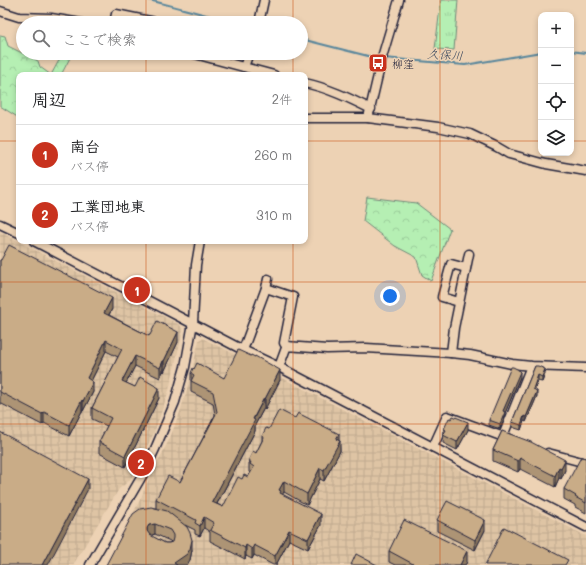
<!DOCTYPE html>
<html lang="ja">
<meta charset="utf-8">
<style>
body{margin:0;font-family:Mali,"Klee One",sans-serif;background:#f6f6f6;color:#202124}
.controls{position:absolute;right:12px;top:12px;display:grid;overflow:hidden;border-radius:8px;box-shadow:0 2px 6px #0003}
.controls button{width:36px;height:36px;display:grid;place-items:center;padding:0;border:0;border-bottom:1px solid #e0e0e0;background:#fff;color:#202124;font:20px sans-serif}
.you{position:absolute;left:390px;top:296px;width:14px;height:14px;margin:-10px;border:3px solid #fff;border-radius:50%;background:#1a73e8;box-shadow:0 0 0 6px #1a73e833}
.badge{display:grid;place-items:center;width:26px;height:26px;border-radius:50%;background:#c8321e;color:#fff;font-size:13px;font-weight:700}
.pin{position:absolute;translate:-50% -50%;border:2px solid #fff;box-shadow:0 1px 4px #0006}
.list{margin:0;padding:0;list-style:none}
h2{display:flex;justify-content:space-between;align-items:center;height:52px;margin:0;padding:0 16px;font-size:17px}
h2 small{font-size:13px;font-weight:400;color:#757577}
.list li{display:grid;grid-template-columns:26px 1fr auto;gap:12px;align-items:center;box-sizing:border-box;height:60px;padding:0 16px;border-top:1px solid #e0e0e0}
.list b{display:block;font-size:15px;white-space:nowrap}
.list p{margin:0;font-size:13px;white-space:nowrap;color:#757577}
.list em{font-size:13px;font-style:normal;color:#757577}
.icon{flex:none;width:22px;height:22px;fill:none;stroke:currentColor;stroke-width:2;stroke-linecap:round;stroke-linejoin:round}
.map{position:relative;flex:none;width:586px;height:565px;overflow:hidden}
.search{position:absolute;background:#fff;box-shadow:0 2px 6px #0003;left:16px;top:16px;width:292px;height:44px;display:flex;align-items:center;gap:10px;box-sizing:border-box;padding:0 14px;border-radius:22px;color:#757577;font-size:15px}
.panel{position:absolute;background:#fff;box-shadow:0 2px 6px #0003;left:16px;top:72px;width:292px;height:172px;border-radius:8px}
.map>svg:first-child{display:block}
.industrial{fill:url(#industrial-grid)}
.forest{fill:url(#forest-crowns);stroke:#6c8877}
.park{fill:url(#park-tufts);stroke:#6c8877}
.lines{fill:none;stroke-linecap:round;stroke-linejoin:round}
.stream{stroke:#58869c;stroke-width:2}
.minor-casing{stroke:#22223b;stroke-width:11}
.minor{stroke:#edd2b4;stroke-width:8}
.wall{fill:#ad9474;stroke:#22223b;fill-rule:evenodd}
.shaded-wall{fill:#8d785e;stroke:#22223b}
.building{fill:#c9ac87;stroke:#22223b;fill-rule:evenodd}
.grid{fill:none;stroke:#ca5113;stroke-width:1;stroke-opacity:0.55}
.labels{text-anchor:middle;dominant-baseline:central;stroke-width:3;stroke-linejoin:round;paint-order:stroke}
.poi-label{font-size:11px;fill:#22223b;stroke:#edd2b4;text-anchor:start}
.water-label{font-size:12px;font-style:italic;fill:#34435b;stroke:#edd2b4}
</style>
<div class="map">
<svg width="586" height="565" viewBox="0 0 586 565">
<defs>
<pattern id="industrial-grid" width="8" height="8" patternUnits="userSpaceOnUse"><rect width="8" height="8" fill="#dec4a4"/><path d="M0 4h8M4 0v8" fill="none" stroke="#bea88e"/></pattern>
<pattern id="forest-crowns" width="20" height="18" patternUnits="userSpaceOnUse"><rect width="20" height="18" fill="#b5efb3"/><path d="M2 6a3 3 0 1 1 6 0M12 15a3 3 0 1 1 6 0" fill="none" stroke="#9bcd9b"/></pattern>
<pattern id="park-tufts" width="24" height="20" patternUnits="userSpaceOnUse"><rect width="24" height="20" fill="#b5efb3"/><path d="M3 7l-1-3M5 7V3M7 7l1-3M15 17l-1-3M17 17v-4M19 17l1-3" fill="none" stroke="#9bcd9b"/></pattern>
</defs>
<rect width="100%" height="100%" fill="#edd2b4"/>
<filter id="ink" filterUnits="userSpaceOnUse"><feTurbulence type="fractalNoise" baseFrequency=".025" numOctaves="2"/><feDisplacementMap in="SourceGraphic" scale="8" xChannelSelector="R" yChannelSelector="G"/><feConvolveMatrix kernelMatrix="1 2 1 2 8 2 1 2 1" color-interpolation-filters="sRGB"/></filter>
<g filter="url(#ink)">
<g class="industrial">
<polygon points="0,232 180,325 183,330 169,390 154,433 130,480 119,489 73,565 0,565"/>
<polygon points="202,338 273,373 586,536 586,565 106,565 141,498 145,487 151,476 170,438 180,412 191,376 199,340"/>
</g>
<g class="forest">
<polygon points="0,35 5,36 8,46 38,61 40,67 51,75 63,53 69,53 72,54 61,75 19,75 19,118 0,106"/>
<polygon points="367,197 416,203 450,229 431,281 422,275 416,257 395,246 363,221"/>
</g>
<polygon class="park" points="441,0 458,0 454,50 435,49"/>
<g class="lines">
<g class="stream">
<polyline points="149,0 237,23"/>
<polyline points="301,39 368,56 379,58"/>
<polyline points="571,51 586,53"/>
<polyline points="384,58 465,65 541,52"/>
</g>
<g class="minor-casing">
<g id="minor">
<polyline points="0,11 19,17 51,18 81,23"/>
<polyline points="114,23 116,14 155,22 155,23"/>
<polyline points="259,23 264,0"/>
<polyline points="191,53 274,75"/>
<polyline points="244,67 249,53"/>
<path d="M 305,83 C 328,88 349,98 371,109"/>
<polyline points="305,118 368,118 438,127 470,134 497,147 509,154 546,164 586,171"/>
<polyline points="368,118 383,54 399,0"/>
<polyline points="0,224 19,233"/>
<polyline points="34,241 243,350 279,367 586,527"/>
<polyline points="266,288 293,297 284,343 286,346"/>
<polyline points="459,302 442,297 451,264 466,268"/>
<polyline points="243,350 266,288 268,279"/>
<polyline points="451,353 454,328 469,254"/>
<polyline points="279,367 286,348 286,346 327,349 366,348 451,353 470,355 512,364 531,366 586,368"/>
<polyline points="503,436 531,366"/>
<polyline points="433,447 447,416 509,439"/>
<polyline points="548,453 586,463"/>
<polyline points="90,565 142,476 155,449 175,402 185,367 193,323 196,265 200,241"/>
</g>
</g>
<use href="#minor" class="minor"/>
</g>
<g class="wall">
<polygon points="0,260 112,309 109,315 149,336 178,342 164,372 163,371 160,378 135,366 126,383 159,398 125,467 99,453 99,442 107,426 92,419 92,408 118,357 106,351 91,381 93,392 83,411 82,411 69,436 44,423 42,425 0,403"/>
<polygon points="535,366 545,374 542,382 538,381 534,390 537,396 526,422 524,421 521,430 512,427 512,422"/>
<path d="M 191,373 L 224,378 L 280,380 L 265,409 L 264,408 L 255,425 L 255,431 L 217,504 L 223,507 L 242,479 L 248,477 L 250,474 L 250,473 L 249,472 L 249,459 L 256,453 L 262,441 L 262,436 L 269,429 L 339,440 L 340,451 L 324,481 L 320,479 L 307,505 L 284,492 L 282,494 L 321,525 L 308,549 L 289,540 L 276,565 L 273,565 L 254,555 L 252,559 L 246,556 L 245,559 L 210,541 L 210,532 L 204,528 L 200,536 L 195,534 L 195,530 L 185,525 L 192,550 L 190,560 L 106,565 L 156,508 L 156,499 L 180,482 L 215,415 L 213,403 L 191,392 ZM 155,534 L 170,541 L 171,542 L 169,543 L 165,543 L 150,536 Z"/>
<polygon points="520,377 505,413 505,417 500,429 489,425 489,420"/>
<polygon points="444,429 468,430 457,450 443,443"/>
<polygon points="502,431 565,470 561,479 559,478 555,487 520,469 518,472 493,461 493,450"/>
<polygon points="586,458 586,513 575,507 575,505 564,499 564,489"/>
<polygon points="437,520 485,530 475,550 437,531"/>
<polygon points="389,551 467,562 465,565 395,565 389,562"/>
</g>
<g class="shaded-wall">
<polygon points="112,298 112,309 104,323 104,313"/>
<polygon points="178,332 178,342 164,372 164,361"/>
<polygon points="106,340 106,351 87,389 87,378"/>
<polygon points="135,356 135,366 122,391 122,381"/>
<polygon points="163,361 163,371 160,378 160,368"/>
<polygon points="545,369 545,374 542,382 542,377"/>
<polygon points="280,370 280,380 265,409 265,399"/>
<polygon points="519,370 519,374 520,372 520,377 505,413 505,417 500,429 500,424 503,411"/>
<polygon points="538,375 538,381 533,394 533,389"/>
<polygon points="93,382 93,392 83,411 83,401"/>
<polygon points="159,388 159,398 125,467 125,456"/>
<polygon points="537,391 537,396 526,422 526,417"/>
<polygon points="264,398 264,408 255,425 255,431 212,513 212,502"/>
<polygon points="82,400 82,411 69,436 69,425"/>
<polygon points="44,412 44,423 42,425 42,414"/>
<polygon points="524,416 524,421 521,430 521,425"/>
<polygon points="468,422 468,430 457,450 457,442"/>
<polygon points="339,434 339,443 340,441 340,451 324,481 324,470 336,439"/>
<polygon points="520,458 520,469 518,472 518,461"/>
<polygon points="565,460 565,470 561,479 561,468"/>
<polygon points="559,467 559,478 555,487 555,476"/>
<polygon points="320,468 320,479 307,505 307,494"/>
<polygon points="88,479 88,489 48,565 42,565"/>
<polygon points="284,481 284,492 281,497 279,490"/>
<polygon points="321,514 321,525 308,549 308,539"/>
<polygon points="204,517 204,528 200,536 200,526"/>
<polygon points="485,520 485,530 475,550 475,540"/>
<polygon points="155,524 155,534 149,536 147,539 147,528 149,525"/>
<polygon points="289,530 289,540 276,565 275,565 275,556"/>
<polygon points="192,540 192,550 190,560 187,565 174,565 174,563"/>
<polygon points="246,545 246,556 245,559 245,548"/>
<polygon points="254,545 254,555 252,559 252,549"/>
<polygon points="467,551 467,562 465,565 460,565"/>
</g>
<g class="building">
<polygon points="9,245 112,298 104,313 149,336 149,335 150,335 157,321 178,332 164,361 163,361 160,368 135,356 122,381 135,387 140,377 159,388 125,456 99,442 111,418 92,408 122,349 106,340 87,378 93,382 83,401 82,400 69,425 44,412 42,414 0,392 0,260 1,260"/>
<polygon points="238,350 251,356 251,355 255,357 255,356 280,370 265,399 264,398 253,419 255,420 212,502 223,507 238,477 242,479 244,475 248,477 254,467 250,464 251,462 249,462 250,460 249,459 253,451 256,453 264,437 262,436 266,428 269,429 279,410 295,418 298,413 339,434 336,439 340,441 324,470 320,468 307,494 284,481 279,490 281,491 280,493 321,514 308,539 289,530 275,556 254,545 252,549 246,545 245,548 210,530 214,523 204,517 200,526 195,523 196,520 156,499 168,476 180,482 217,412 213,392 191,381 194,375 191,373 193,368 194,369 197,363 224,378"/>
<polygon points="535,366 538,366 545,369 542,377 538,375 533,389 537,391 526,417 524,416 521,425 512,422"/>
<polygon points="511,367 513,367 519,370 519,371 520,372 503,411 505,412 500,424 489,420"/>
<polygon points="453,416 468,422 457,442 443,435 446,430 444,429 449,418 451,419"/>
<polygon points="502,431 531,442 565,460 561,468 559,467 555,476 520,458 518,461 493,450"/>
<polygon points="0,432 88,479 42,565 0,565"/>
<polygon points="581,457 586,458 586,503 575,497 576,496 564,489"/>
<polygon points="447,501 485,520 475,540 437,520"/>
<path d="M 151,507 L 167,511 L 187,527 L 190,533 L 192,540 L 190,549 L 187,554 L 174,563 L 177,565 L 106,565 L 133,514 L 140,509 ZM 155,524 L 170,530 L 173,535 L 173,538 L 172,542 L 169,543 L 165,543 L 150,535 L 147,531 L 147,528 L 149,525 Z"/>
<polygon points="404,520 467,551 460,565 415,565 389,551"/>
<polygon points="504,527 568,560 565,565 485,565"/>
<polygon points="356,554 377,565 351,565"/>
</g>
</g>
<path class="grid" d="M 146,0 L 146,23M 293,0 L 293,23M 440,0 L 440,565M 146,53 L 146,75M 293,53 L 293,75M 0,141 L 19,141M 305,141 L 541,141M 571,141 L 586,141M 146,241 L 146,565M 293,241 L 293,565M 0,282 L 586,282M 0,424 L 586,424"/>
<defs>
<g id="bus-square" transform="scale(1)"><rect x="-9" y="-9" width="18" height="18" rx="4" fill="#c8321e" stroke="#edd2b4"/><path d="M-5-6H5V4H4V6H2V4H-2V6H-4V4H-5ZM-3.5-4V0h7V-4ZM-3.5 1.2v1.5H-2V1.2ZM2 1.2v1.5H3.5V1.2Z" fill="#fff"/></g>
</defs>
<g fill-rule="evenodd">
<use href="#bus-square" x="378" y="63"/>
</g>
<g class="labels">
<g class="poi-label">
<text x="392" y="63">柳窪</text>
</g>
<g class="water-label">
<text transform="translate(445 54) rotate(4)">久保川</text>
</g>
</g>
</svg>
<div class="controls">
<button>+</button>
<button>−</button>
<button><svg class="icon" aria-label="locate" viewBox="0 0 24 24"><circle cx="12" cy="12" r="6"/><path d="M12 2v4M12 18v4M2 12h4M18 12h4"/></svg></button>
<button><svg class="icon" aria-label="layers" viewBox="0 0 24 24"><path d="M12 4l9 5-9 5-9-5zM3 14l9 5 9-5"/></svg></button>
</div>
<div class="you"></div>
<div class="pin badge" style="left:137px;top:290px">1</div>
<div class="pin badge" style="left:141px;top:463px">2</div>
<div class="search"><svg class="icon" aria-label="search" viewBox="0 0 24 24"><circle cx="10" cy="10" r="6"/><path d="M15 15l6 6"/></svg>ここで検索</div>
<section class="panel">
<h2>周辺<small>2件</small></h2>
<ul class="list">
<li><span class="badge">1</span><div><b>南台</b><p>バス停</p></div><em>260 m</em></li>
<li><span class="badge">2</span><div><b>工業団地東</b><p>バス停</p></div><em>310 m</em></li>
</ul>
</section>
</div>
